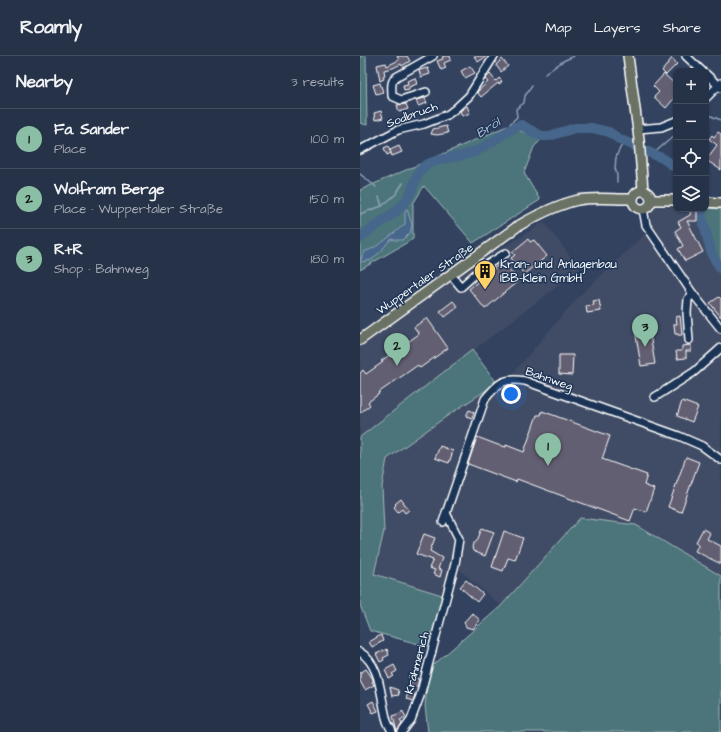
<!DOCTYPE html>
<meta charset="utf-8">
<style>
body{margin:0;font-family:"Architects Daughter",sans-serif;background:#323e52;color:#f1f3f6}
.controls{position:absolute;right:12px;top:12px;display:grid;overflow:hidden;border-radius:8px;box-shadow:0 1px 3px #0004}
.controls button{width:36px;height:36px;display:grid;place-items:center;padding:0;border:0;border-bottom:1px solid #424d60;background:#263247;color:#f1f3f6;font:20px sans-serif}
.you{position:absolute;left:151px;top:338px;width:14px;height:14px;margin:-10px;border:3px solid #fff;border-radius:50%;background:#1a73e8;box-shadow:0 0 0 6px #1a73e833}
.badge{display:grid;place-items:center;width:26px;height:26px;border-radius:50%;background:#8abfa5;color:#111;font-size:13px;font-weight:700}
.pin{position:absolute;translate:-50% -33px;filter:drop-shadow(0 1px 2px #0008)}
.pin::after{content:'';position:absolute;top:21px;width:14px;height:12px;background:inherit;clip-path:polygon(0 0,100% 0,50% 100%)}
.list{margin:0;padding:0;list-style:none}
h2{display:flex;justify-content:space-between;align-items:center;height:52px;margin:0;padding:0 16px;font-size:17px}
h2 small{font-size:13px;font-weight:400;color:#a4aab4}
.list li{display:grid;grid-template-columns:26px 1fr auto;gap:12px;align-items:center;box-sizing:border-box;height:60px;padding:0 16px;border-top:1px solid #424d60}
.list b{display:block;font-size:15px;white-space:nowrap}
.list p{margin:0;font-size:13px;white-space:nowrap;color:#a4aab4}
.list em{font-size:13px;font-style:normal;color:#a4aab4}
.icon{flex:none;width:22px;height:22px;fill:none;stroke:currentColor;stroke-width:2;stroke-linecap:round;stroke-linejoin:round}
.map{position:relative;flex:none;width:361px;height:676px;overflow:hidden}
header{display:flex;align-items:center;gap:24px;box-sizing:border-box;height:56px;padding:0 20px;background:#263247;border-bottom:1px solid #424d60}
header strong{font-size:19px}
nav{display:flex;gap:22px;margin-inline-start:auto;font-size:14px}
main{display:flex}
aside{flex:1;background:#263247}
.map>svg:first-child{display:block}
.built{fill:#414b65}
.green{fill:#4b757a;stroke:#a5babc}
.water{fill:#46668b;stroke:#90a3b9}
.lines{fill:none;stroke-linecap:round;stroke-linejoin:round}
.stream{stroke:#90a3b9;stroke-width:1.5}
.river{stroke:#46668b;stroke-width:10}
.building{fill:#645f72;stroke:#fff}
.minor-casing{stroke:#fff;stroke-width:10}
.major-casing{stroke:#fff;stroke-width:12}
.minor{stroke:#1d3557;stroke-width:7}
.major{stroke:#6b7165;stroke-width:9}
.labels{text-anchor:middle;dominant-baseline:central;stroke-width:3;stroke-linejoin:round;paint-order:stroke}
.street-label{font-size:12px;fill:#fff;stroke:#1d3557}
.poi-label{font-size:12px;fill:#fff;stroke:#1d3557;text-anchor:start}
.water-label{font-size:13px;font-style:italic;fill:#b5c2d1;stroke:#1d3557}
</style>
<header>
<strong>Roamly</strong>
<nav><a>Map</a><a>Layers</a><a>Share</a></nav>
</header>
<main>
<aside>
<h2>Nearby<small>3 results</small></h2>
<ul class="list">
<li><span class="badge">1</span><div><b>Fa. Sander</b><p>Place</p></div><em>100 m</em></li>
<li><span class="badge">2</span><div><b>Wolfram Berge</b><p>Place · Wuppertaler Straße</p></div><em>150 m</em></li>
<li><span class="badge">3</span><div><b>R+R</b><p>Shop · Bahnweg</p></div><em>180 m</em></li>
</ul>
</aside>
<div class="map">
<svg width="361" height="676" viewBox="0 0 361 676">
<rect width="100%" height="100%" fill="#32425f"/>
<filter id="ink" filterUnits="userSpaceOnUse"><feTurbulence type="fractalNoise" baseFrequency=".025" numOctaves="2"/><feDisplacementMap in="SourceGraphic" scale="8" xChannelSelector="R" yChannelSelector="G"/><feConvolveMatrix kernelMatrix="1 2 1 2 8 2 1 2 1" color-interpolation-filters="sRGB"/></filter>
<g filter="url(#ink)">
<g class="built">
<polygon points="291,151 316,151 316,153 338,153 353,202 361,211 361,520 276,469 221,462 141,550 94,509 85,540 14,518 24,475 22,430 26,403 87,360 153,317 218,241 290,173"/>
<polygon points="184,166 220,213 0,381 0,290 111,212"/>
</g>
<g class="green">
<polygon points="0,0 6,0 7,69 0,67"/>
<polygon points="147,70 182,83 174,91 164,117 180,144 113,187 64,130 53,148 53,183 0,214 0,134"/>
<polygon points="346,152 361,153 361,211 353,202 338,153"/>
<polygon points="112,294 137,327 87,360 27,403 22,430 24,475 14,518 85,540 70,591 10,575 0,549 0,381"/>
<polygon points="220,462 276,469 361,520 361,676 68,676 65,650 69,613 141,550"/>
</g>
<path class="water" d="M 45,153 L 47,153 L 52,169 L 50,177 L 43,184 L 35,184 L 32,183 C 27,186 26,189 22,194 C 19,198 15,199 12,204 L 0,206 L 4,196 C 21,190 31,179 45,168 Z"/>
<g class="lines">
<g class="stream">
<polyline points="185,18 203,5 214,0"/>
<polyline points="346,58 361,64"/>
<polyline points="150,73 150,68 157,61 156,53 164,47 165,40 172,29"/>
<polyline points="293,98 316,78"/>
<polyline points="0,118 16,131"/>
<path d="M 257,126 L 257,119 L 255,112 C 256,108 255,106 256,102 C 257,96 262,91 263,85"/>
<polyline points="22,150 36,138 43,127"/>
<polyline points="0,158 22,150 19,141"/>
</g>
<g class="river">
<polyline points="340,153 352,199 361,213"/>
<path d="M 0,182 C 15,168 36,160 47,143 C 55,133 54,116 66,109 C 80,101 96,102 111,97 C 130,91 142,75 161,69 L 181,80 L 189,80 L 215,72 L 232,72 L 249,76 L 259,83 L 304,103 L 316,112"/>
</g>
</g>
<g class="building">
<polygon points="37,0 47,0 50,5 42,10 41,8 33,12 24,14 25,20 23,21 24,23 20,25 17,9 26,7 27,10 39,4"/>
<polygon points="85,0 90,0 91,4 84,7 86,12 81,14 77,5 83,3 82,1"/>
<polygon points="114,0 127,0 118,6"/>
<polygon points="312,2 317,8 306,19 302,15"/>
<polygon points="142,3 148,10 141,16 136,9"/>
<polygon points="110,10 115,17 105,22 101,15"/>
<polygon points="68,12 70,18 61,21 59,14"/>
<polygon points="130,18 136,25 139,22 142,25 139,29 138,27 121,41 117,36 128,26 125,23"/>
<polygon points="304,18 316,29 316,40 306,52 294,41 299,36 293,30"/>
<polygon points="55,22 57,28 49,31 49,33 44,34 43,29 48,28 47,25"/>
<polygon points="20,27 23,36 16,38 13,29"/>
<polygon points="65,42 67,47 58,50 56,44"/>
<polygon points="46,48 48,53 39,56 37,49"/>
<polygon points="107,50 110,57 102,60 100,55"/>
<polygon points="21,55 23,62 15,64 14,57"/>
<polygon points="86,70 88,77 77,79 71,78 73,73"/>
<polygon points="358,76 361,78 361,114 346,104 357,89 349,83 352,79 354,81"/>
<polygon points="28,90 31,97 27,99 24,92"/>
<polygon points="39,90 42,96 32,100 30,94"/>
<polygon points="331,153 337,153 337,165 327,165 343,196 325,205 318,193 323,190 315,175 321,171 318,166 330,159"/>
<polygon points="168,183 170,186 174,184 187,200 164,218 151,202 155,199 152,196"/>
<polygon points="143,205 158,225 125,253 109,233"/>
<polygon points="359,241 361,243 361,261 350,247"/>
<polygon points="239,244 241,255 227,257 226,250 234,249 233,245"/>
<polygon points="93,245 98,251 85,261 80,255"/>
<polygon points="320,260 322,277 322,279 318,279 318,278 315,278 314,268 317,268 316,261"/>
<polygon points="67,262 88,292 60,312 58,309 18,337 19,338 8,346 10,349 0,357 0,317 3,314 6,318 23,306 21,305 59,278 54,271"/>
<polygon points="289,272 295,308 281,310 275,274"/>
<polygon points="331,289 331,295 326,295 326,302 317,303 316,295 322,295 322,290"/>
<polygon points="199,299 213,299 212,319 199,318"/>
<polygon points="322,345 338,351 332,366 317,360"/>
<polygon points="109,354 114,356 112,362 106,360"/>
<polygon points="182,355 250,380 242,403 287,419 284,429 294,433 286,456 275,452 270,465 157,423 156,426 108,408 117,381 138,389 146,391 146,389 164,396 177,359 181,359"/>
<polygon points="80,390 93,395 89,407 75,402"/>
<polygon points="326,401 339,406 321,456 308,451"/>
<polygon points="41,443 49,454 45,457 42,453 38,456 34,451 36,449 35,448"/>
<polygon points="122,472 134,476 125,500 113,495 112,491 113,488 117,485"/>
<polygon points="343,473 350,477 347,483 361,490 361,508 335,495 339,488 336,486"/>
<polygon points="144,475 163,482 155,504 148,502 143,515 132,511"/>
<polygon points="64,478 75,482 70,495 82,502 78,513 82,514 80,521 73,518 75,514 69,512 73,504 56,498"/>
<polygon points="106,524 123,538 117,546 100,531"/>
<polygon points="112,557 120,564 113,573 106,571 104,566"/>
<polygon points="21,579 23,585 12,591 9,586"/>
<polygon points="27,593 29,599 23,602 24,604 20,606 16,598"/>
<polygon points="34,609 37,615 32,618 34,620 29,623 25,614"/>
<polygon points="6,613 13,623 13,625 12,626 14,629 5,634 0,625 0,617"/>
<polygon points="52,621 59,623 57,631 50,629"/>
<polygon points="30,631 38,634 39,639 32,640"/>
<polygon points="48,637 55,639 53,645 46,643"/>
<polygon points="13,645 18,655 13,657 8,648"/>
<polygon points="42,654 46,661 40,664 42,668 37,676 33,660 42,656"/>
</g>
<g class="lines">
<g class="minor-casing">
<g id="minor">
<polyline points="326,0 342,15"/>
<polyline points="346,18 361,32"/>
<path d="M 66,36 L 41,44 L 32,40 C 32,32 30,26 36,21 L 73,0"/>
<polyline points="346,42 361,27"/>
<polyline points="278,73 301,71 316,65"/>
<polyline points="0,94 38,74 64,68 87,59 95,53 109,40 134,0"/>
<polyline points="283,153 286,169 333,238 361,273"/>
<polyline points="91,219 101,231 122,212 146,197"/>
<polyline points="329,284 327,257 328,243 333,238"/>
<polyline points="295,341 334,316 361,292"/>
<path d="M 83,466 L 125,343 C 138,327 144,321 165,325 L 319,380 L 342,390 L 361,404"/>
<path d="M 0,596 C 22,610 20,642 27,665 C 28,669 31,672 32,676"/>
<polyline points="42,676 51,664 60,640 95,508 99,483 86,457"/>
</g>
</g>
<g class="major-casing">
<g id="major">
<polyline points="268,0 279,83 283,134"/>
<circle cx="282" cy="144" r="9"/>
<polyline points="291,144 316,144"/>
<polyline points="346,146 361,147"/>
<path d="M 0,284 L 158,170 C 177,159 196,149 218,144 C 234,141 251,143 268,143 L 272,144"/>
</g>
</g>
<use href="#minor" class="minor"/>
<use href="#major" class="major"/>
</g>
</g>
<defs>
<g id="building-pin" transform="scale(1.15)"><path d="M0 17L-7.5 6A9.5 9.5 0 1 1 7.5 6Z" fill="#ffd166" stroke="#1d3557"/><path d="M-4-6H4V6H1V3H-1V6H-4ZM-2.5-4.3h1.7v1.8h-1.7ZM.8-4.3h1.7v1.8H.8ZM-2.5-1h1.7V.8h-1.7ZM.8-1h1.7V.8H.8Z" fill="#111"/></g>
</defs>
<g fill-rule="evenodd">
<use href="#building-pin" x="125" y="215"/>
</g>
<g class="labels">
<g class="street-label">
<text transform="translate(52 59) rotate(-20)">Sodbruch</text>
<text transform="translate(65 223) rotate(-35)">Wuppertaler Straße</text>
<text transform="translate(189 323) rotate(19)">Bahnweg</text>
<text transform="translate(57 607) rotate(-75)">Krähmerich</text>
</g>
<g class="poi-label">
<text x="140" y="208">Kran- und Anlagenbau<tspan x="140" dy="14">IBB-Klein GmbH</tspan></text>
</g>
<g class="water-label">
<text transform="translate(128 72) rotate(-32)">Bröl</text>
</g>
</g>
</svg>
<div class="controls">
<button>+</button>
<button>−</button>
<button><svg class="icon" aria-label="locate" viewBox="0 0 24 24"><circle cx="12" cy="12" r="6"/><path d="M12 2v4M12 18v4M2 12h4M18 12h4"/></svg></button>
<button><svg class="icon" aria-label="layers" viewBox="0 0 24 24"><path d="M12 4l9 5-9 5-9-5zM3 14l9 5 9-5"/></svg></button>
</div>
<div class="you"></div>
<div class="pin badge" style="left:188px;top:410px">1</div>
<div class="pin badge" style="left:37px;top:310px">2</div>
<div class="pin badge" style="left:285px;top:291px">3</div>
</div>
</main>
